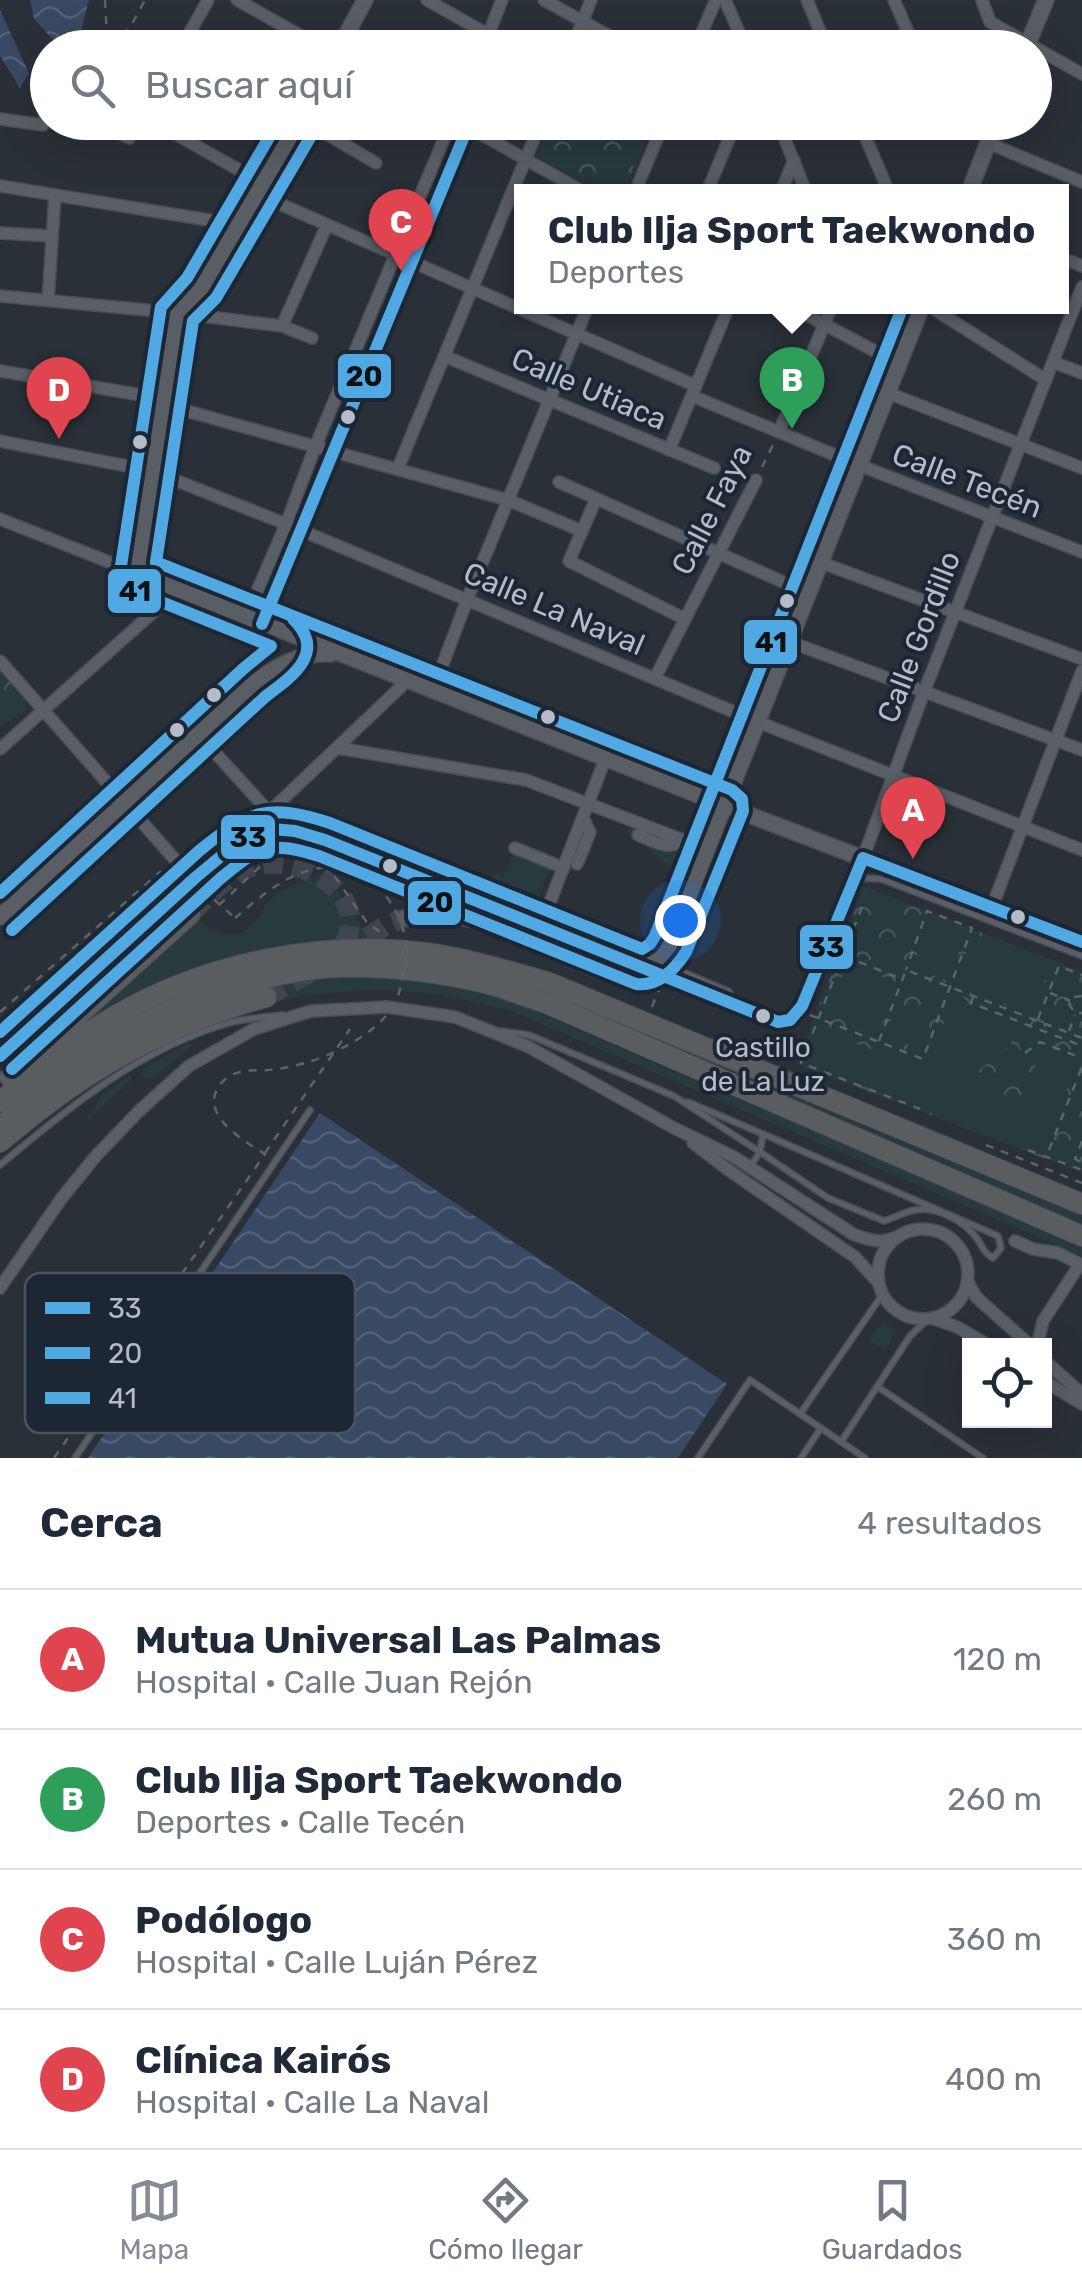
<!DOCTYPE html>
<html lang="es">
<meta charset="utf-8">
<style>
body{margin:0;font-family:Rubik,sans-serif;background:#f6f6f7;color:#1f2937}
.controls{position:absolute;right:30px;bottom:30px;display:grid;overflow:hidden;border-radius:0px;box-shadow:0 10px 40px #0002}
.controls button{width:90px;height:90px;display:grid;place-items:center;padding:0;border:0;border-bottom:2px solid #e0e1e3;background:#fff;color:#1f2937;font:50px sans-serif}
.you{position:absolute;left:680px;top:920px;width:35px;height:35px;margin:-25px;border:8px solid #fff;border-radius:50%;background:#1a73e8;box-shadow:0 0 0 15px #1a73e833}
.badge{display:grid;place-items:center;width:65px;height:65px;border-radius:50%;background:#848b96;color:#fff;font-size:32px;font-weight:700}
.pin{position:absolute;translate:-50% -82px;filter:drop-shadow(0 2px 5px #0008)}
.pin::after{content:'';position:absolute;top:52px;width:35px;height:30px;background:inherit;clip-path:polygon(0 0,100% 0,50% 100%)}
.popup{position:absolute;left:514px;top:184px;width:555px;height:130px;box-sizing:border-box;display:grid;place-content:center;border-radius:0px;background:#fff;filter:drop-shadow(0 2px 8px #0005);font-size:32px;white-space:nowrap;color:#747a83}
.popup b{font-size:38px;color:#1f2937}
.popup::after{content:'';position:absolute;left:50%;top:100%;margin-left:-20px;border:20px solid transparent;border-top-color:#fff}
.list{margin:0;padding:0;list-style:none}
h2{display:flex;justify-content:space-between;align-items:center;height:130px;margin:0;padding:0 40px;font-size:42px}
h2 small{font-size:32px;font-weight:400;color:#747a83}
.list li{display:grid;grid-template-columns:65px 1fr auto;gap:30px;align-items:center;box-sizing:border-box;height:140px;padding:0 40px;border-top:2px solid #e0e1e3}
.list b{display:block;font-size:38px;white-space:nowrap}
.list p{margin:0;font-size:32px;white-space:nowrap;color:#747a83}
.list em{font-size:32px;font-style:normal;color:#747a83}
.icon{flex:none;width:55px;height:55px;fill:none;stroke:currentColor;stroke-width:2;stroke-linecap:round;stroke-linejoin:round}
.map{position:relative;flex:none;width:1082px;height:1458px;overflow:hidden}
.search{position:absolute;background:#fff;box-shadow:0 10px 40px #0002;left:30px;right:30px;top:30px;height:110px;display:flex;align-items:center;gap:25px;box-sizing:border-box;padding:0 35px;border-radius:55px;color:#747a83;font-size:38px}
.sheet{height:690px;background:#fff}
nav{display:flex;justify-content:space-around;align-items:center;box-sizing:border-box;height:140px;border-top:2px solid #e0e1e3;background:#fff;font-size:28px;color:#747a83}
nav a{display:grid;justify-items:center;gap:5px}
nav .on{color:#848b96}
.map>svg:first-child{display:block}
.grass{fill:url(#grass-tufts)}
.park{fill:url(#park-crowns)}
.garden{fill:#273a3e;fill-rule:evenodd}
.water{fill:url(#water-waves)}
.lines{fill:none;stroke-linecap:round;stroke-linejoin:round}
.highway-tunnel{stroke:#3f454e;stroke-width:20;stroke-dasharray:20 10;stroke-linecap:butt}
.lane-casing{stroke:#484c53;stroke-width:8}
.street-casing{stroke:#484c53;stroke-width:14}
.secondary-casing{stroke:#484c53;stroke-width:18}
.highway-casing{stroke:#474c53;stroke-width:22}
.path{stroke:#5d636a;stroke-width:2.5;stroke-dasharray:8 8;stroke-linecap:butt}
.lane{stroke:#5a5e66;stroke-width:5}
.street{stroke:#5a5e66;stroke-width:11}
.secondary{stroke:#595d64;stroke-width:15}
.highway{stroke:#5a5d60;stroke-width:20}
.path-bridge{stroke:#5d636a;stroke-width:2.5;stroke-dasharray:8 8;stroke-linecap:butt}
.bus-1-casing{stroke:#1d2633;stroke-width:20}
.bus-2-casing{stroke:#1d2633;stroke-width:20}
.bus-3-casing{stroke:#1d2633;stroke-width:20}
.bus-1{stroke:#51a9e4;stroke-width:12}
.bus-2{stroke:#51a9e4;stroke-width:12}
.bus-3{stroke:#51a9e4;stroke-width:12}
.bus-dot{fill:#b4bcc9;stroke:#1d2633;stroke-width:4}
.labels{text-anchor:middle;dominant-baseline:central;stroke-width:8;stroke-linejoin:round;paint-order:stroke}
.bus-label{font-size:28px;fill:#b4bcc9;stroke:#1d2633}
.street-label{font-size:30px;fill:#b4bcc9;stroke:#1d2633}
.key{fill:#1d2633;stroke:#4a5360;stroke-width:2.5}
.key-label{font-size:28px;fill:#b4bcc9}
.line-badge{stroke:#1d2633;stroke-width:4}
.pale-badge-label{font-size:28px;text-anchor:middle;font-weight:bold;fill:#111}
</style>
<div class="map">
<svg width="1082" height="1458" viewBox="0 0 1082 1458">
<defs>
<pattern id="grass-tufts" width="24" height="20" patternUnits="userSpaceOnUse" patternTransform="scale(2.5)"><rect width="24" height="20" fill="#273a3e"/><path d="M3 7l-1-3M5 7V3M7 7l1-3M15 17l-1-3M17 17v-4M19 17l1-3" fill="none" stroke="#445559"/></pattern>
<pattern id="park-crowns" width="20" height="18" patternUnits="userSpaceOnUse" patternTransform="scale(2.5)"><rect width="20" height="18" fill="#273a3e"/><path d="M2 6a3 3 0 1 1 6 0M12 15a3 3 0 1 1 6 0" fill="none" stroke="#445559"/></pattern>
<pattern id="water-waves" width="16" height="10" patternUnits="userSpaceOnUse" patternTransform="scale(2.5)"><rect width="16" height="10" fill="#384963"/><path d="M0 5q4-4 8 0t8 0" fill="none" stroke="#526178"/></pattern>
</defs>
<rect width="100%" height="100%" fill="#2a3038"/>
<polygon class="grass" points="160,884 167,891 10,1034 4,1028"/>
<g class="park">
<polygon points="549,123 654,123 626,191 599,191 536,156"/>
<polygon points="0,666 26,695 25,710 0,727"/>
<polygon points="863,886 1082,972 1082,1173 797,1064"/>
</g>
<g class="garden">
<polygon points="645,123 654,123 635,168 630,164 629,160"/>
<polygon points="629,826 636,829 633,837 672,851 688,853 691,864 682,880 679,881 665,862 661,862 645,845 628,835"/>
<polygon points="513,853 550,868 536,904 490,886 496,873 504,876"/>
<path d="M 325,872 L 364,930 L 377,938 L 439,943 L 496,955 L 552,972 L 822,1085 L 971,1144 L 967,1145 L 940,1137 L 595,994 L 397,943 L 44,1052 L 196,918 C 208,932 230,941 248,929 C 259,922 263,905 273,897 C 288,885 307,879 325,872 Z"/>
<polygon points="931,920 966,934 948,981 912,967"/>
<polygon points="974,934 1051,965 1031,1014 954,983"/>
<path d="M 348,956 C 379,957 409,957 439,962 C 552,980 661,1038 766,1083 C 870,1129 975,1173 1082,1212 L 1082,1226 L 575,1006 C 546,996 518,985 488,977 C 355,942 210,968 95,1042 C 61,1064 31,1093 0,1118 L 0,1113 C 29,1088 57,1062 89,1041 C 170,986 252,965 348,956 Z"/>
<polygon points="847,963 898,983 879,1032 828,1012"/>
<path d="M 395,975 L 447,983 L 508,1000 L 1082,1247 L 1082,1256 L 509,1010 C 483,1005 457,997 431,994 C 378,987 324,991 272,1002 L 266,986 L 319,978 Z"/>
<path d="M 955,994 L 965,998 L 964,1003 L 1030,1029 L 1027,1040 L 1078,1060 L 1043,1151 L 1030,1146 L 1027,1152 L 804,1061 L 817,1029 L 926,1071 ZM 1012,1040 L 1019,1042 L 1019,1046 L 1043,1075 L 1048,1075 L 1053,1081 L 1049,1089 L 1042,1089 L 1006,1118 L 980,1086 L 969,1086 L 965,1077 L 969,1072 L 978,1071 L 1010,1045 Z"/>
<polygon points="896,1007 923,1018 919,1029 928,1032 921,1050 885,1036"/>
<polygon points="188,1043 194,1045 153,1078 140,1076 144,1069"/>
<polygon points="130,1075 132,1079 85,1123 102,1094"/>
<polygon points="884,1324 891,1327 894,1333 885,1351 868,1340 876,1329"/>
</g>
<g class="water">
<polygon points="30,0 89,0 80,34 54,41 34,19"/>
<polygon points="0,10 29,73 20,88 0,56"/>
<polygon points="320,1113 727,1384 678,1458 88,1458"/>
</g>
<g class="lines">
<g class="highway-tunnel">
<path d="M 190,914 C 209,897 227,875 251,867 C 304,850 386,902 333,959"/>
<polyline points="342,954 385,926 405,918"/>
<polyline points="266,997 313,971"/>
</g>
<g class="lane-casing">
<g id="lane">
<polyline points="854,884 862,878 881,879 1082,956"/>
<polyline points="671,979 778,1022 790,1020 802,1006 861,861"/>
<path d="M 501,1031 L 529,1035 L 674,1096 L 760,1152 L 763,1134 L 998,1236 L 1001,1248 L 993,1258 C 983,1252 984,1249 978,1240 C 966,1222 937,1206 915,1210 C 904,1212 894,1218 884,1221 L 828,1198 L 760,1152 L 750,1167"/>
<path d="M 0,1056 C 54,1007 107,959 161,910 C 184,888 234,837 264,830 C 285,826 306,834 325,840 L 637,966"/>
<polyline points="688,1102 763,1134"/>
<path d="M 0,1165 C 69,1107 141,1048 229,1023 C 246,1018 266,1017 283,1015"/>
<polyline points="878,1387 983,1458"/>
<polyline points="800,1414 880,1298 881,1289"/>
<polyline points="841,1442 910,1336 929,1318"/>
<polyline points="75,1458 310,1110"/>
<polyline points="698,1458 750,1380 865,1458"/>
<polyline points="801,1458 821,1428"/>
</g>
</g>
<g class="street-casing">
<g id="street">
<polyline points="237,0 323,48"/>
<polyline points="427,0 489,35"/>
<polyline points="544,0 631,48"/>
<polyline points="725,0 746,48"/>
<polyline points="807,0 827,48"/>
<polyline points="894,0 915,48"/>
<polyline points="982,0 990,22 1082,74"/>
<polyline points="181,48 208,0"/>
<polyline points="483,48 502,0"/>
<polyline points="572,48 591,0"/>
<polyline points="695,48 716,0"/>
<polyline points="975,48 1013,35"/>
<polyline points="0,119 43,125 48,107"/>
<polyline points="95,122 129,138 138,122"/>
<polyline points="154,122 264,184"/>
<polyline points="306,122 376,163"/>
<polyline points="459,122 584,192"/>
<polyline points="778,122 806,192"/>
<polyline points="859,122 888,190 893,192"/>
<polyline points="988,143 1082,182"/>
<polyline points="0,186 239,225"/>
<polyline points="635,192 664,122"/>
<polyline points="707,192 736,122"/>
<polyline points="781,192 794,160"/>
<polyline points="257,194 696,386"/>
<polyline points="0,233 52,236"/>
<polyline points="1062,258 1082,266"/>
<polyline points="0,296 177,313 282,326 312,338"/>
<polyline points="48,300 55,195"/>
<polyline points="790,306 899,364"/>
<polyline points="929,306 1046,380"/>
<polyline points="282,326 327,225"/>
<polyline points="444,356 714,468"/>
<polyline points="1053,362 1082,373"/>
<polyline points="0,371 164,399 176,408 508,500 582,531"/>
<polyline points="888,393 1082,468"/>
<polyline points="692,396 859,465 1082,552"/>
<polyline points="779,432 832,306"/>
<polyline points="0,441 152,471 286,524 758,722 1082,850"/>
<polyline points="669,450 729,306"/>
<polyline points="398,468 541,122"/>
<polyline points="559,482 810,594"/>
<polyline points="596,499 569,561 685,619"/>
<polyline points="0,519 137,573"/>
<polyline points="822,563 1082,659"/>
<polyline points="246,617 286,524 315,447 451,122"/>
<polyline points="790,642 1082,750"/>
<polyline points="0,661 193,880"/>
<polyline points="655,678 756,480"/>
<polyline points="433,690 467,600 588,306"/>
<polyline points="199,735 269,812"/>
<polyline points="338,748 526,780 709,850"/>
<polyline points="0,749 178,590"/>
<polyline points="262,831 260,824 263,818 408,680"/>
<path d="M 638,835 C 656,842 667,851 684,840"/>
<polyline points="515,848 564,868"/>
<polyline points="863,858 924,692 1082,287"/>
<polyline points="577,864 590,832 584,820"/>
<polyline points="992,907 1082,671"/>
<polyline points="540,928 606,757"/>
<polyline points="643,968 664,976 680,974 727,994"/>
<polyline points="693,1143 727,1169 855,1257 877,1281"/>
<circle cx="923" cy="1274" r="45"/>
<polyline points="1015,1241 1033,1249 1058,1253 1082,1265"/>
<polyline points="968,1282 976,1297 1031,1346"/>
<path d="M 0,1288 L 61,1199 L 95,1157 L 139,1111 L 189,1066 L 254,1029 L 311,1011 L 387,1007 L 455,1017 L 527,1046 L 674,1128 L 734,1157 L 853,1234 C 870,1241 882,1244 899,1236"/>
<polyline points="934,1319 957,1327 990,1346"/>
<polyline points="1037,1346 1043,1321 1080,1264"/>
<polyline points="1044,1360 1082,1394"/>
<polyline points="1044,1381 1082,1404"/>
</g>
</g>
<g class="secondary-casing">
<g id="secondary">
<polyline points="339,48 365,0"/>
<polyline points="1026,48 1046,0"/>
<polyline points="299,122 201,289 177,313 137,573 726,806 1082,942"/>
<polyline points="969,192 996,122"/>
<path d="M 0,917 L 255,682 C 278,665 302,652 331,654"/>
<path d="M 405,918 C 463,903 523,939 575,961 C 591,967 610,977 628,975 C 640,973 659,960 667,951 L 922,306"/>
</g>
</g>
<g class="highway-casing">
<g id="highway">
<polyline points="10,1077 190,914"/>
<path d="M 0,1102 C 37,1070 74,1040 117,1015 C 209,962 322,940 427,953 C 468,959 507,971 547,982 L 1082,1204"/>
<path d="M 0,1128 C 26,1104 53,1080 82,1060 C 148,1014 226,982 306,970 C 359,962 429,970 481,982 C 503,987 524,996 546,1003 L 1082,1236"/>
<path d="M 0,1142 C 84,1070 159,1027 266,997"/>
</g>
</g>
<g class="path">
<polyline points="105,0 107,38 111,46"/>
<polyline points="113,48 132,24 145,0"/>
<polyline points="47,96 38,67 48,70"/>
<polyline points="762,467 774,443"/>
<polyline points="218,873 225,875 261,858 265,861"/>
<path d="M 204,883 C 229,863 250,845 282,840 L 282,838"/>
<polyline points="202,889 235,918"/>
<polyline points="219,905 266,861 277,855 292,852 316,856 335,877 368,924 382,933"/>
<polyline points="862,907 801,1063 920,1109"/>
<polyline points="844,956 902,979"/>
<polyline points="1050,993 1070,1001"/>
<polyline points="1082,996 1073,997 1069,1004 1075,1013 1082,1013"/>
<polyline points="973,997 971,1003 1082,1046"/>
<polyline points="652,1007 660,987"/>
<polyline points="0,1012 160,872 171,875"/>
<polyline points="810,1015 923,1059 972,928 927,911 906,970"/>
<polyline points="1038,1019 1059,966 1082,975"/>
<polyline points="1069,1031 1075,1015"/>
<polyline points="879,1041 906,970 1082,1038"/>
<polyline points="1025,1053 1040,1042 1082,1058"/>
<polyline points="1082,1141 1075,1159 1079,1161 1082,1154"/>
<polyline points="986,1145 1082,1183"/>
<polyline points="1028,1150 1082,1170"/>
<polyline points="1049,1150 1082,1067"/>
<polyline points="265,1153 350,1029"/>
<polyline points="54,1458 265,1154 252,1146"/>
</g>
<use href="#lane" class="lane"/>
<use href="#street" class="street"/>
<use href="#secondary" class="secondary"/>
<use href="#highway" class="highway"/>
<path class="path-bridge" d="M 235,918 C 266,892 299,862 342,868 C 367,871 388,894 398,916 C 406,933 408,950 404,968 C 402,981 400,994 394,1005 C 377,1033 336,1054 305,1063 C 294,1066 280,1069 268,1070 C 258,1071 247,1069 237,1073 C 230,1075 223,1080 219,1086 C 202,1112 233,1133 252,1146"/>
<g class="bus-1-casing">
<polyline id="bus-1" points="0,1056 196,877 238,842 252,835 272,829 295,831 325,840 778,1022 790,1020 802,1006 863,858 1082,942"/>
</g>
<g class="bus-2-casing">
<g id="bus-2">
<polyline points="262,624 467,129"/>
<path d="M 12,930 L 266,696 C 293,676 327,652 293,619"/>
<path d="M 12,1069 L 221,878 C 261,845 270,841 319,856 L 636,984 C 659,987 675,969 686,952 L 743,811 L 742,799 L 732,790 L 156,562 L 193,321 L 216,298 L 314,131"/>
</g>
</g>
<g class="bus-3-casing">
<g id="bus-3">
<polyline points="0,893 243,669 271,646 129,589 122,582 120,572 161,307 187,278 278,122"/>
<path d="M 0,1032 L 199,851 C 249,810 268,803 330,823 L 642,949 L 650,944 L 655,936 L 903,306"/>
</g>
</g>
<use href="#bus-1" class="bus-1"/>
<use href="#bus-2" class="bus-2"/>
<use href="#bus-3" class="bus-3"/>
</g>
<g class="bus-dot">
<circle cx="348" cy="417" r="9"/>
<circle cx="140" cy="442" r="9"/>
<circle cx="787" cy="601" r="9"/>
<circle cx="214" cy="695" r="9"/>
<circle cx="548" cy="717" r="9"/>
<circle cx="177" cy="730" r="9"/>
<circle cx="390" cy="866" r="9"/>
<circle cx="1018" cy="917" r="9"/>
<circle cx="763" cy="1016" r="9"/>
</g>
<g class="labels">
<g class="bus-label">
<text x="763" y="1047">Castillo<tspan x="763" dy="34">de La Luz</tspan></text>
</g>
<g class="street-label">
<text transform="translate(589 389) rotate(23)">Calle Utiaca</text>
<text transform="translate(967 481) rotate(21)">Calle Tecén</text>
<text transform="translate(712 510) rotate(-63)">Calle Faya</text>
<text transform="translate(554 609) rotate(23)">Calle La Naval</text>
<text transform="translate(919 637) rotate(-69)">Calle Gordillo</text>
</g>
</g>
<rect x="25" y="1273" width="330" height="160" rx="15" class="key"/>
<rect x="45" y="1302" width="45" height="12" fill="#51a9e4"/>
<rect x="45" y="1347" width="45" height="12" fill="#51a9e4"/>
<rect x="45" y="1392" width="45" height="12" fill="#51a9e4"/>
<g class="key-label">
<text x="108" y="1318">33</text>
<text x="108" y="1363">20</text>
<text x="108" y="1408">41</text>
</g>
<g class="line-badge">
<rect x="336" y="352" width="57" height="48" rx="10" fill="#51a9e4"/>
<rect x="106" y="567" width="57" height="48" rx="10" fill="#51a9e4"/>
<rect x="742" y="618" width="57" height="48" rx="10" fill="#51a9e4"/>
<rect x="219" y="813" width="58" height="48" rx="10" fill="#51a9e4"/>
<rect x="406" y="879" width="57" height="48" rx="10" fill="#51a9e4"/>
<rect x="798" y="923" width="57" height="48" rx="10" fill="#51a9e4"/>
</g>
<g class="pale-badge-label">
<text x="364" y="386">20</text>
<text x="135" y="601">41</text>
<text x="771" y="652">41</text>
<text x="248" y="847">33</text>
<text x="435" y="912">20</text>
<text x="826" y="957">33</text>
</g>
</svg>
<div class="controls">
<button><svg class="icon" aria-label="locate" viewBox="0 0 24 24"><circle cx="12" cy="12" r="6"/><path d="M12 2v4M12 18v4M2 12h4M18 12h4"/></svg></button>
</div>
<div class="you"></div>
<div class="pin badge" style="left:913px;top:859px;background:#e0444e">A</div>
<div class="pin badge" style="left:792px;top:429px;background:#2e9e5b">B</div>
<div class="popup"><b>Club Ilja Sport Taekwondo</b>Deportes</div>
<div class="pin badge" style="left:401px;top:271px;background:#e0444e">C</div>
<div class="pin badge" style="left:59px;top:439px;background:#e0444e">D</div>
<div class="search"><svg class="icon" aria-label="search" viewBox="0 0 24 24"><circle cx="10" cy="10" r="6"/><path d="M15 15l6 6"/></svg>Buscar aquí</div>
</div>
<section class="sheet">
<h2>Cerca<small>4 resultados</small></h2>
<ul class="list">
<li><span class="badge" style="background:#e0444e">A</span><div><b>Mutua Universal Las Palmas</b><p>Hospital · Calle Juan Rejón</p></div><em>120 m</em></li>
<li><span class="badge" style="background:#2e9e5b">B</span><div><b>Club Ilja Sport Taekwondo</b><p>Deportes · Calle Tecén</p></div><em>260 m</em></li>
<li><span class="badge" style="background:#e0444e">C</span><div><b>Podólogo</b><p>Hospital · Calle Luján Pérez</p></div><em>360 m</em></li>
<li><span class="badge" style="background:#e0444e">D</span><div><b>Clínica Kairós</b><p>Hospital · Calle La Naval</p></div><em>400 m</em></li>
</ul>
</section>
<nav>
<a class="on"><svg class="icon" aria-label="map" viewBox="0 0 24 24"><path d="M3 6l6-2 6 2 6-2v14l-6 2-6-2-6 2zM9 4v14M15 6v14"/></svg>Mapa</a>
<a><svg class="icon" aria-label="directions" viewBox="0 0 24 24"><path d="M12 3l9 9-9 9-9-9zM9 14v-3h6M13 9l2 2-2 2"/></svg>Cómo llegar</a>
<a><svg class="icon" aria-label="saved" viewBox="0 0 24 24"><path d="M7 4h10v16l-5-4-5 4z"/></svg>Guardados</a>
</nav>
